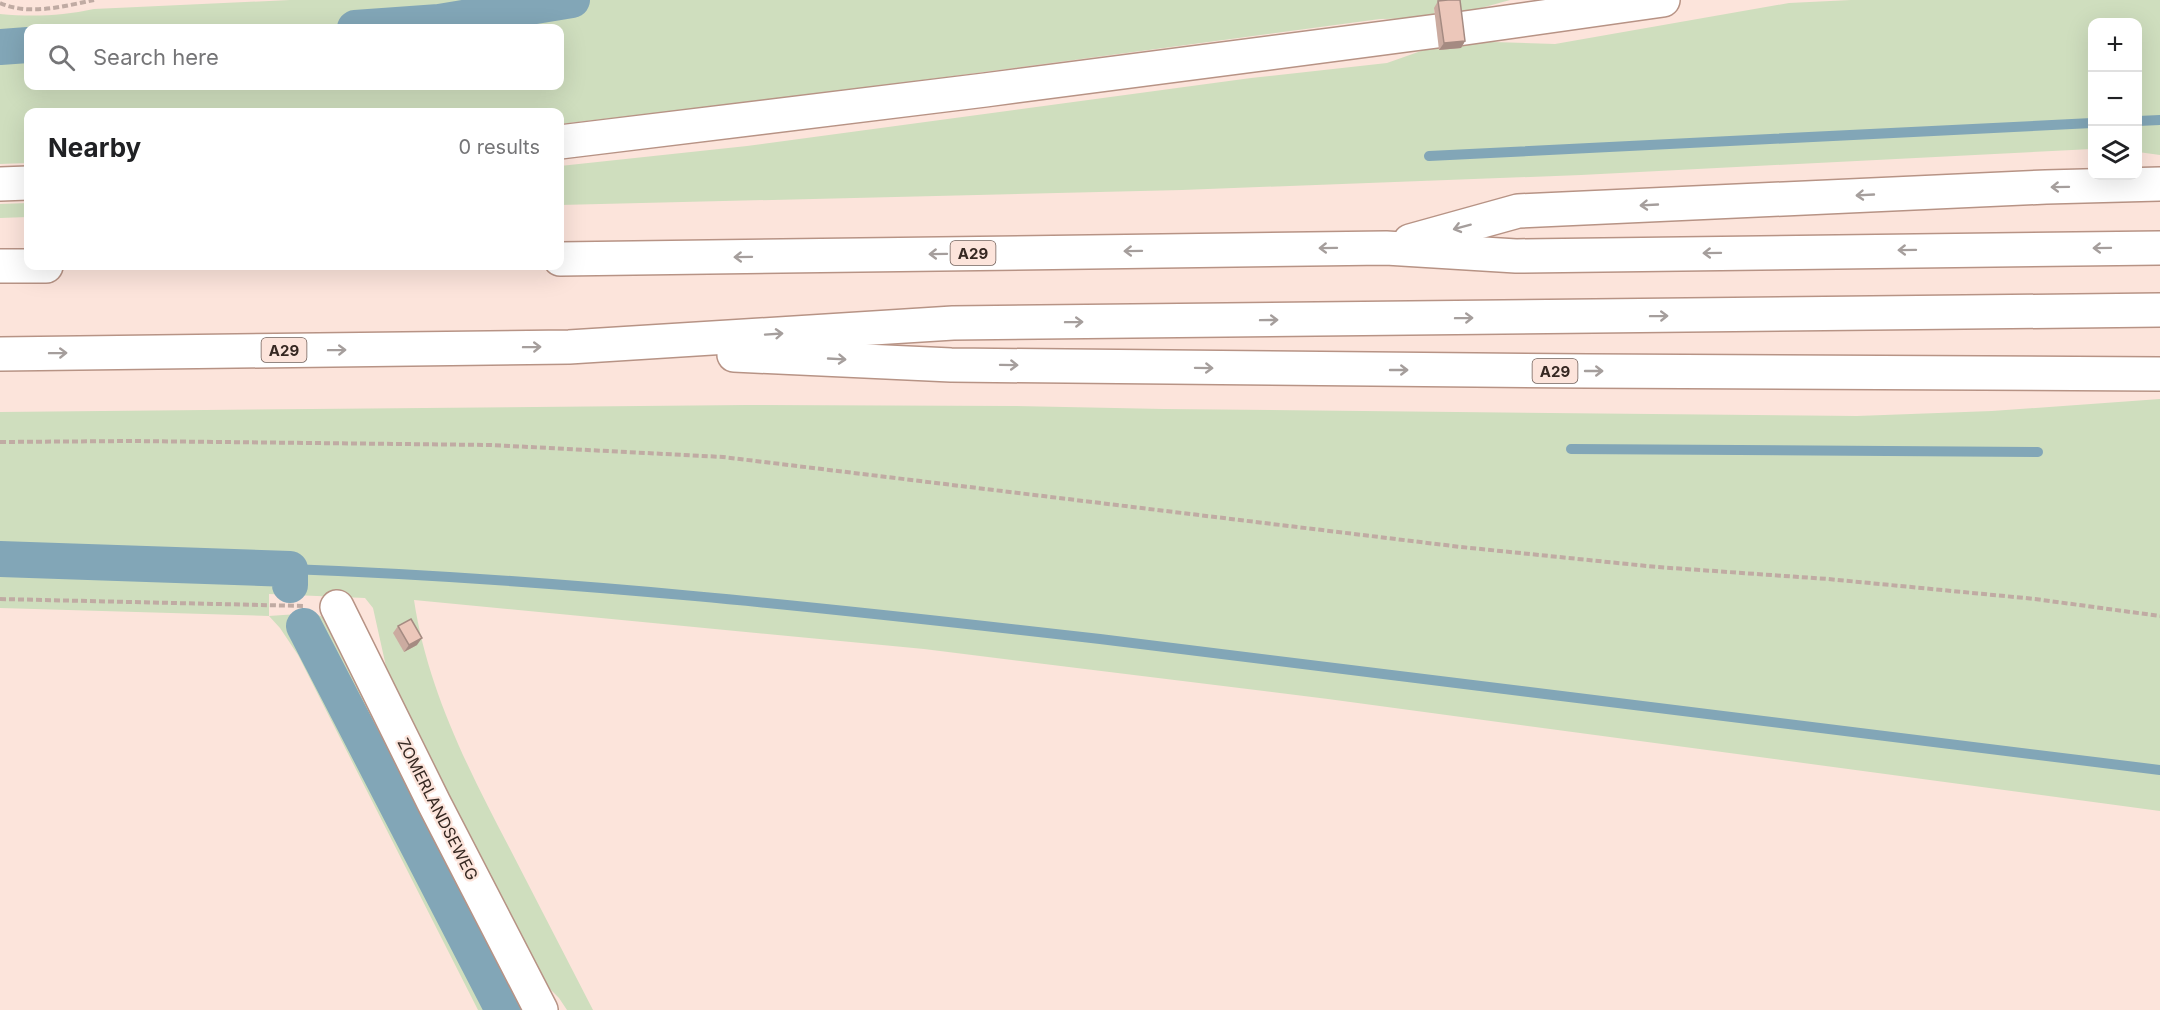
<!DOCTYPE html>
<meta charset="utf-8">
<style>
body{margin:0;font-family:Inter,sans-serif;background:#f2f2f2;color:#202124}
.controls{position:absolute;right:18px;top:18px;display:grid;overflow:hidden;border-radius:12px;box-shadow:0 6px 24px #0002}
.controls button{width:54px;height:54px;display:grid;place-items:center;padding:0;border:0;border-bottom:2px solid #e0e0e0;background:#fff;color:#202124;font:30px sans-serif}
.list{margin:0;padding:0;list-style:none}
h2{display:flex;justify-content:space-between;align-items:center;height:78px;margin:0;padding:0 24px;font-size:26px}
h2 small{font-size:20px;font-weight:400;color:#757577}
.icon{flex:none;width:33px;height:33px;fill:none;stroke:currentColor;stroke-width:2;stroke-linecap:round;stroke-linejoin:round}
.map{position:relative;flex:none;width:2160px;height:1010px;overflow:hidden}
.search{position:absolute;background:#fff;box-shadow:0 6px 24px #0002;left:24px;top:24px;width:540px;height:66px;display:flex;align-items:center;gap:15px;box-sizing:border-box;padding:0 21px;border-radius:12px;color:#757577;font-size:22px}
.panel{position:absolute;background:#fff;box-shadow:0 6px 24px #0002;left:24px;top:108px;width:540px;height:162px;border-radius:12px}
.map>svg:first-child{display:block}
.grass{fill:#cfdebe;fill-rule:evenodd}
.lines{fill:none;stroke-linecap:round;stroke-linejoin:round}
.stream{stroke:#82a6b7;stroke-width:10}
.canal{stroke:#82a6b7;stroke-width:36}
.minor-casing{stroke:#b79385;stroke-width:36}
.highway-casing{stroke:#b79385;stroke-width:36}
.path{stroke:#c0aba3;stroke-width:4;stroke-dasharray:6 3;stroke-linecap:butt}
.minor{stroke:#fff;stroke-width:33}
.highway{stroke:#fff;stroke-width:33}
.wall{fill:#cbaba0}
.shaded-wall{fill:#a58b82}
.building{fill:#ecc7ba;stroke:#a58b82;stroke-width:1.5}
.oneway{stroke:#a59e9c}
.labels{text-anchor:middle;dominant-baseline:central;stroke-width:4.5;stroke-linejoin:round;paint-order:stroke}
.shield{fill:#fce4db;stroke:#71605a;stroke-width:1.5}
.shield-label{font-size:15px;font-weight:bold;fill:#362822}
.street-label{font-size:16px;fill:#362822;stroke:#fce4db}
</style>
<div class="map">
<svg width="2160" height="1010" viewBox="0 0 2160 1010">
<rect width="100%" height="100%" fill="#fce4db"/>
<g class="grass">
<path d="M 290,0 L 1510,0 L 1463,13 L 1434,8 L 1435,18 L 1380,19 L 797,97 L 560,124 L 560,112 L 28,112 L 28,163 L 0,164 L 0,14 C 32,17 62,16 94,9 ZM 28,28 L 560,28 L 560,86 L 28,86 Z"/>
<polygon points="1851,0 2160,0 2160,155 2138,152 2138,22 2092,22 2092,149 1581,175 1182,190 560,205 560,166 747,146 1251,78 1387,63 1438,45 1439,50 1460,41 1555,44 1789,3"/>
<polygon points="28,203 28,217 0,218 0,204"/>
<path d="M 2160,399 L 2160,811 L 1328,699 L 924,649 L 414,600 C 427,688 468,769 509,847 C 537,901 565,956 593,1010 L 567,1010 L 559,998 L 541,980 L 393,698 L 373,608 L 365,598 L 269,594 L 269,616 L 312,613 L 323,617 L 530,1010 L 478,1010 L 298,655 L 280,628 L 269,616 L 0,608 L 0,412 L 746,405 L 1013,406 L 1164,409 L 1857,416 L 1992,411 Z"/>
</g>
<g class="lines">
<g class="stream">
<polyline points="2138,121 2160,120"/>
<polyline points="1429,156 2092,123"/>
<polyline points="1571,449 2038,452"/>
<path d="M 290,569 C 561,579 830,608 1100,639 C 1453,680 1806,727 2160,770"/>
</g>
<g class="canal">
<polyline points="355,28 439,22 572,0"/>
<polyline points="0,47 28,45"/>
<polyline points="0,559 290,569 290,585"/>
<polyline points="304,626 503,1010"/>
</g>
<g class="minor-casing">
<g id="minor">
<polyline points="1458,29 1663,0"/>
<polyline points="560,142 985,90 1437,31"/>
<polyline points="0,184 28,183"/>
<polyline points="337,607 434,803 541,1010"/>
</g>
</g>
<g class="highway-casing">
<g id="highway">
<polyline points="1410,241 1518,211 2046,187 2160,184"/>
<polyline points="560,259 1386,248 1516,256 2160,248"/>
<polyline points="0,266 46,266"/>
<polyline points="0,354 569,347 953,323 2160,310"/>
<polyline points="734,355 951,365 1588,371 2160,374"/>
</g>
</g>
<g class="path">
<path d="M 0,3 C 29,16 65,6 94,0"/>
<polyline points="0,442 131,441 491,445 723,457 1461,547 1657,567 1828,579 2035,599 2160,616"/>
<polyline points="0,599 305,606"/>
</g>
<use href="#minor" class="minor"/>
<use href="#highway" class="highway"/>
</g>
<g class="wall">
<polygon points="1438,1 1465,41 1461,48 1439,50 1434,8"/>
<polygon points="398,626 417,645 404,652 393,633"/>
</g>
<g class="shaded-wall">
<polygon points="1465,41 1461,48 1439,50 1444,43"/>
<polygon points="422,638 417,645 404,652 409,645"/>
</g>
<g class="building">
<polygon points="1448,0 1460,0 1465,41 1444,43 1438,1"/>
<polygon points="411,619 422,638 409,645 398,626"/>
</g>
<defs><path id="oneway-shaft" d="M-6 0H5M1.5-3L5.5 0L1.5 3" fill="none" stroke-width="1.6" stroke-linecap="round" stroke-linejoin="round" transform="scale(1.5)"/></defs>
<g class="oneway">
<use href="#oneway-shaft" transform="translate(2060 187) rotate(179)"/>
<use href="#oneway-shaft" transform="translate(1865 195) rotate(177)"/>
<use href="#oneway-shaft" transform="translate(1649 205) rotate(177)"/>
<use href="#oneway-shaft" transform="translate(1462 227) rotate(165)"/>
<use href="#oneway-shaft" transform="translate(1328 248) rotate(179)"/>
<use href="#oneway-shaft" transform="translate(2102 248) rotate(179)"/>
<use href="#oneway-shaft" transform="translate(1907 250) rotate(179)"/>
<use href="#oneway-shaft" transform="translate(1133 251) rotate(179)"/>
<use href="#oneway-shaft" transform="translate(1712 253) rotate(179)"/>
<use href="#oneway-shaft" transform="translate(938 254) rotate(179)"/>
<use href="#oneway-shaft" transform="translate(743 257) rotate(179)"/>
<use href="#oneway-shaft" transform="translate(1659 316) rotate(-1)"/>
<use href="#oneway-shaft" transform="translate(1464 318) rotate(-1)"/>
<use href="#oneway-shaft" transform="translate(1269 320) rotate(-1)"/>
<use href="#oneway-shaft" transform="translate(1074 322) rotate(-1)"/>
<use href="#oneway-shaft" transform="translate(774 334) rotate(-4)"/>
<use href="#oneway-shaft" transform="translate(532 347) rotate(-1)"/>
<use href="#oneway-shaft" transform="translate(337 350) rotate(-1)"/>
<use href="#oneway-shaft" transform="translate(58 353) rotate(-1)"/>
<use href="#oneway-shaft" transform="translate(837 359) rotate(3)"/>
<use href="#oneway-shaft" transform="translate(1009 365) rotate(1)"/>
<use href="#oneway-shaft" transform="translate(1204 368) rotate(1)"/>
<use href="#oneway-shaft" transform="translate(1399 370)"/>
<use href="#oneway-shaft" transform="translate(1594 371)"/>
</g>
<g class="labels">
<g class="shield">
<rect x="950.5" y="241" width="45" height="24" rx="4.5"/>
<rect x="261.5" y="338" width="45" height="24" rx="4.5"/>
<rect x="1532.5" y="359" width="45" height="24" rx="4.5"/>
</g>
<g class="shield-label">
<text x="973" y="253">A29</text>
<text x="284" y="350">A29</text>
<text x="1555" y="371">A29</text>
</g>
<g class="street-label">
<text transform="translate(438 809) rotate(63)">ZOMERLANDSEWEG</text>
</g>
</g>
</svg>
<div class="controls">
<button>+</button>
<button>−</button>
<button><svg class="icon" aria-label="layers" viewBox="0 0 24 24"><path d="M12 4l9 5-9 5-9-5zM3 14l9 5 9-5"/></svg></button>
</div>
<div class="search"><svg class="icon" aria-label="search" viewBox="0 0 24 24"><circle cx="10" cy="10" r="6"/><path d="M15 15l6 6"/></svg>Search here</div>
<section class="panel">
<h2>Nearby<small>0 results</small></h2>
<ul class="list">
</ul>
</section>
</div>
